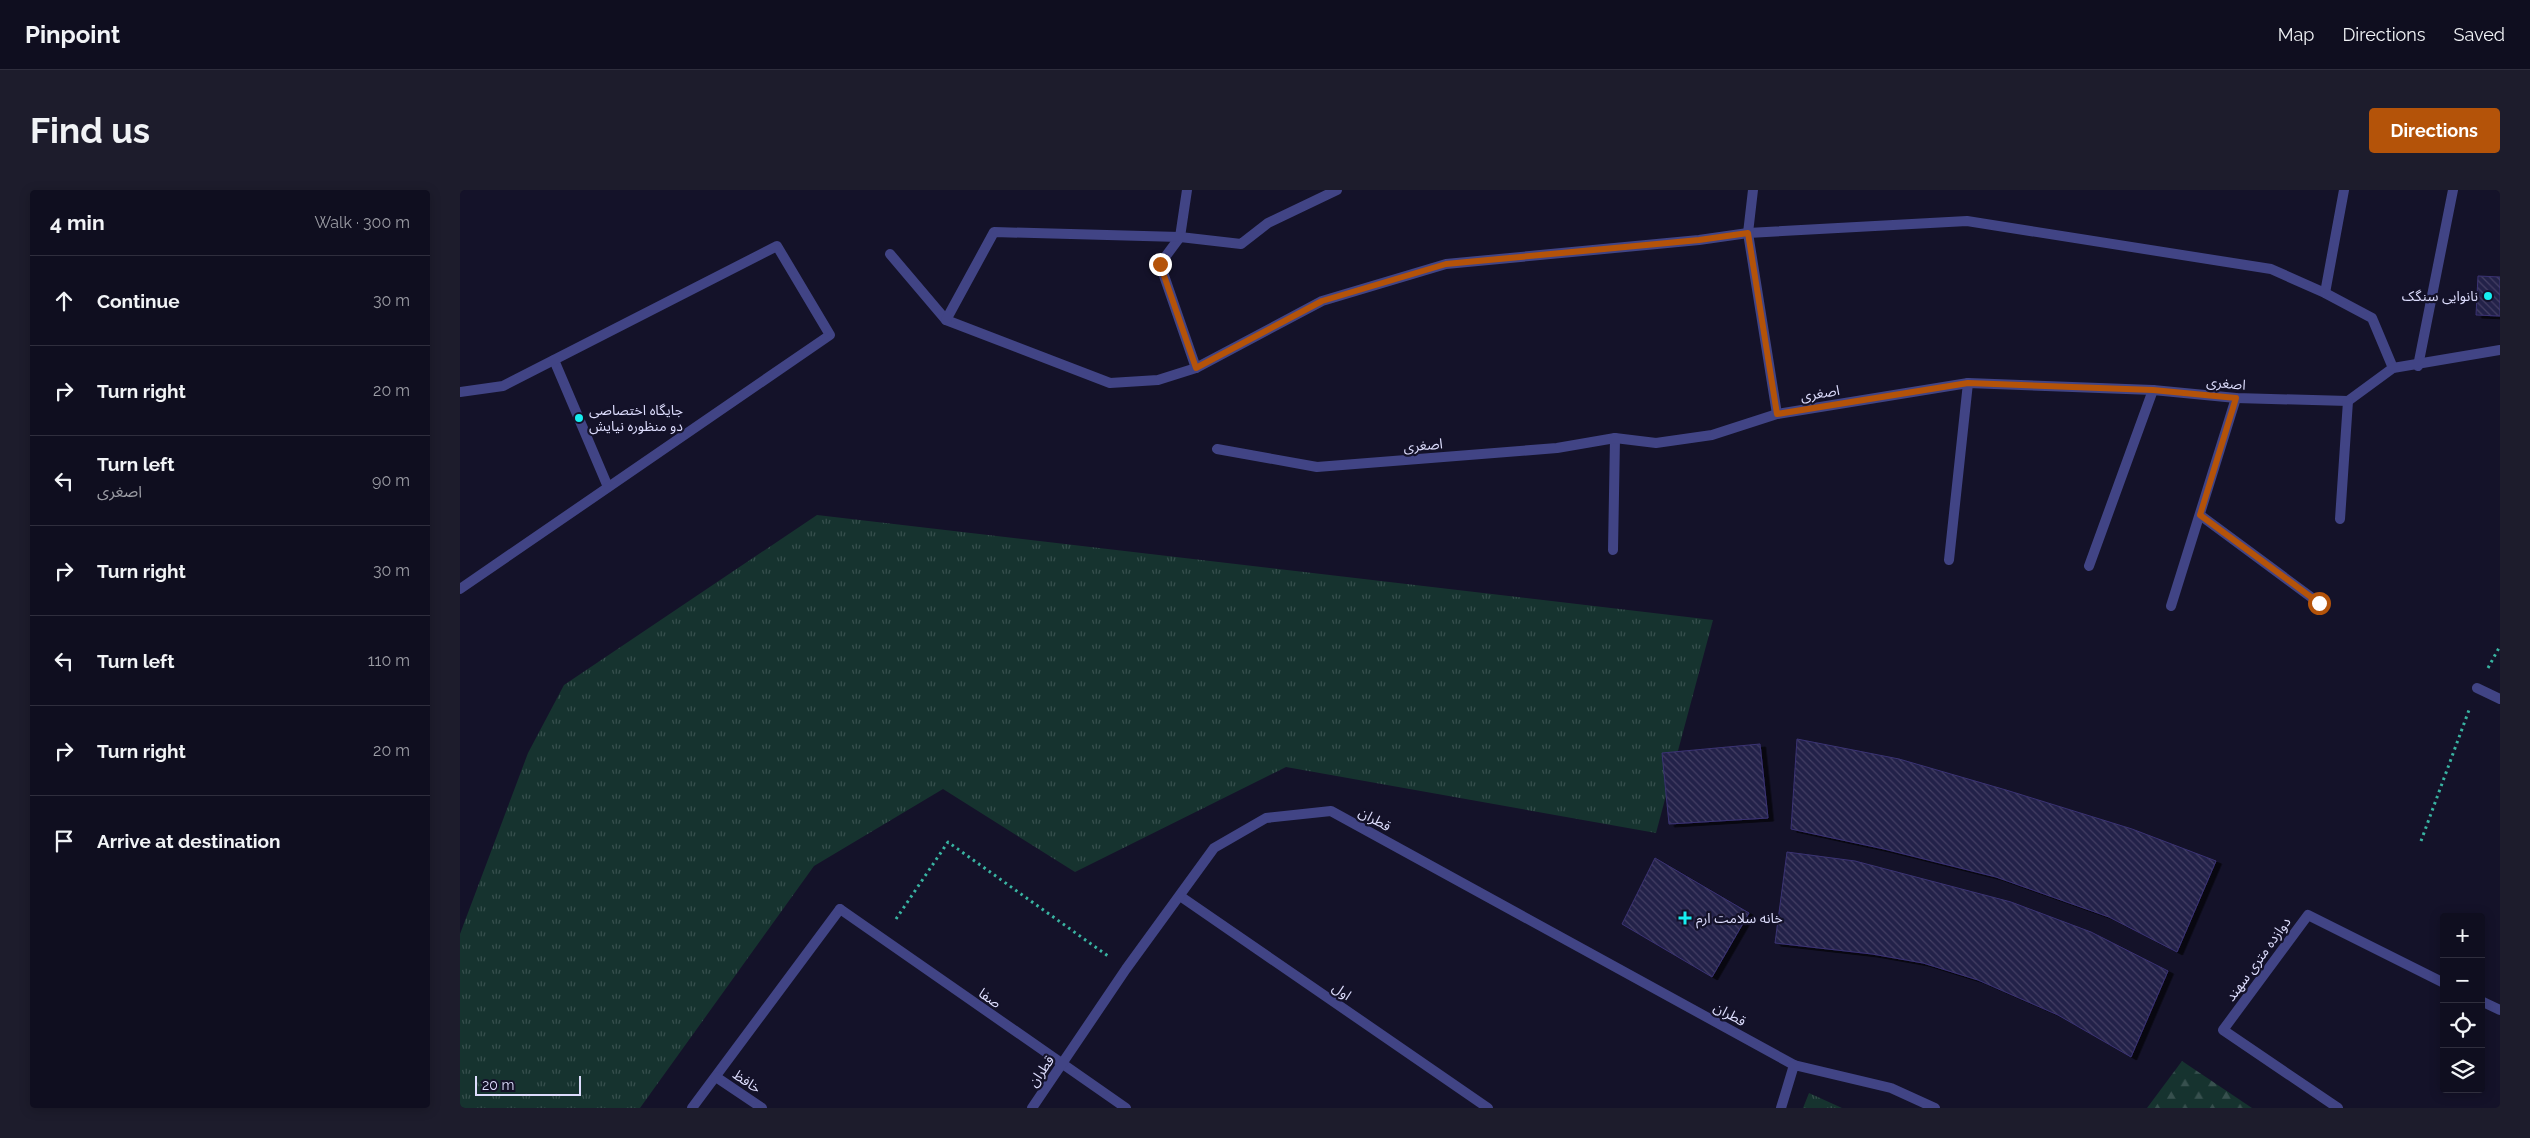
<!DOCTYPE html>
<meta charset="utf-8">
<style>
body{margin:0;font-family:Raleway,"Noto Sans Arabic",sans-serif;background:#1d1c2c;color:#f1f3f6}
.controls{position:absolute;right:15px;bottom:15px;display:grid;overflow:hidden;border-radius:5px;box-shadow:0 2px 12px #0003}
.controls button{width:45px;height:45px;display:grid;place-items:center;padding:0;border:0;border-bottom:1px solid #2f2e3d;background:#0f0e1f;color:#f1f3f6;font:25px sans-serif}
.scale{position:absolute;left:15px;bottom:12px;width:106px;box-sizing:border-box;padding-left:5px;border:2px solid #ddddfd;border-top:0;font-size:14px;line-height:18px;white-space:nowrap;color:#ddddfd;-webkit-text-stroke:4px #141229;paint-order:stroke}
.stop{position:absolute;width:15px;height:15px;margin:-11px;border:4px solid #b45309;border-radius:50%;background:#fff}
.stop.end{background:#b45309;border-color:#fff;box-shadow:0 1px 5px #0008}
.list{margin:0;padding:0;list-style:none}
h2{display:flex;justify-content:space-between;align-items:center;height:65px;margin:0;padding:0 20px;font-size:21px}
h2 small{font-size:16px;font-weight:400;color:#9b9ca4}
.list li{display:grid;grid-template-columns:32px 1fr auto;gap:15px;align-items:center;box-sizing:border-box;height:90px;padding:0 20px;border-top:1px solid #2f2e3d}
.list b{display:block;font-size:19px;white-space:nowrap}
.list p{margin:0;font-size:16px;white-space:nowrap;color:#9b9ca4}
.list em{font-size:16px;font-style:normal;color:#9b9ca4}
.icon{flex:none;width:28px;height:28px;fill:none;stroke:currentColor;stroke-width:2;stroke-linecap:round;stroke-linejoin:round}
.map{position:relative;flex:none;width:2040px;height:918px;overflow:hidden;border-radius:5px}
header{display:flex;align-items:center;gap:30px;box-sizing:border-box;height:70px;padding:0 25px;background:#0f0e1f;border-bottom:1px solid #2f2e3d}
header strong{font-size:24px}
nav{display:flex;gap:28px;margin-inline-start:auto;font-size:18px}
.intro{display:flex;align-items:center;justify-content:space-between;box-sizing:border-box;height:120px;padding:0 30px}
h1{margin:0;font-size:35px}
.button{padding:12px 22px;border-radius:5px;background:#b45309;color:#fff;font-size:18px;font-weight:700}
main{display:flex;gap:30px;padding:0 30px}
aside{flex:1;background:#0f0e1f;border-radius:5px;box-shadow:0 2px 12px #0003}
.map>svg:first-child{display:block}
.grass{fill:url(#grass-tufts)}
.forest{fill:url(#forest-firs)}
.building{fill:url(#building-back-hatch);stroke:#3a3373;filter:url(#shadow)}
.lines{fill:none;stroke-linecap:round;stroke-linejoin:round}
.path{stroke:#39b4a2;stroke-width:3;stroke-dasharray:2.5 4;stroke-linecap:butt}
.lane{stroke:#414485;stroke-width:10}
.street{stroke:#414485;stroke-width:10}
.route{stroke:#b45309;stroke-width:6}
.poi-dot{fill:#16eef0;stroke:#141229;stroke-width:2}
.labels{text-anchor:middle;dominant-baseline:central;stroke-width:4.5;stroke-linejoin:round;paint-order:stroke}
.poi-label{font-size:14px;fill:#ddddfd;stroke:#141229;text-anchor:start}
.street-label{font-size:14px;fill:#ddddfd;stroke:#141229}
</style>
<header>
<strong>Pinpoint</strong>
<nav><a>Map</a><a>Directions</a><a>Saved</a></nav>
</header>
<div class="intro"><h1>Find us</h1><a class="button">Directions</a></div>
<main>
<aside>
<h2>4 min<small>Walk · 300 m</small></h2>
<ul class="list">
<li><svg class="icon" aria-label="ahead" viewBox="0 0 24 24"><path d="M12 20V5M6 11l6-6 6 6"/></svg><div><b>Continue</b></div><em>30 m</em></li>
<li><svg class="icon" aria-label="right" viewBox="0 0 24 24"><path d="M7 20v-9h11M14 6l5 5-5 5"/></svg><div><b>Turn right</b></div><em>20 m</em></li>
<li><svg class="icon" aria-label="left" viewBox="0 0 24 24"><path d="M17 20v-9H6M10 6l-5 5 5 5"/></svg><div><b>Turn left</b><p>اصغری</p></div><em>90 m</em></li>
<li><svg class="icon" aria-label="right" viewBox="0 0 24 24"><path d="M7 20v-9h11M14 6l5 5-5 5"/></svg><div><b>Turn right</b></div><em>30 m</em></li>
<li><svg class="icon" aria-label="left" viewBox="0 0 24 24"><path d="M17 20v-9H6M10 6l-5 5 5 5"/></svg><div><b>Turn left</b></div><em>110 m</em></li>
<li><svg class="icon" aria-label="right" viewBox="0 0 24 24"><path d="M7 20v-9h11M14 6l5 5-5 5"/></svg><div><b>Turn right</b></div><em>20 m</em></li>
<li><svg class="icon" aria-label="arrive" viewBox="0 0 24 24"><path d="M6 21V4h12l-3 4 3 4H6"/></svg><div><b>Arrive at destination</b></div></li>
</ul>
</aside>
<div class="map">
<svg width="2040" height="918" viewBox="0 0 2040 918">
<defs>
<pattern id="grass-tufts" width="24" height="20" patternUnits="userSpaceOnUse" patternTransform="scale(1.25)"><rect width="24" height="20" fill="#16332f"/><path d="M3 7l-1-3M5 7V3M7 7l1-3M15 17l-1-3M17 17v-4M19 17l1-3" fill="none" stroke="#37504e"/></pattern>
<pattern id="forest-firs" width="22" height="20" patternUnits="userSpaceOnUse" patternTransform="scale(1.25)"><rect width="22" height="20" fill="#16332f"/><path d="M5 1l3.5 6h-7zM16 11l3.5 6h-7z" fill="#37504e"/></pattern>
<pattern id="building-back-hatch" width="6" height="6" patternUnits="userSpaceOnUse" patternTransform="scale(1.25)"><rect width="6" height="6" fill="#242049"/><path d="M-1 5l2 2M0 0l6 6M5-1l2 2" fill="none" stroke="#434064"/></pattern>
<filter id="shadow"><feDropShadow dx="5.5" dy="3" stdDeviation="0" flood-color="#0009"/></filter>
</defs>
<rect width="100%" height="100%" fill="#141229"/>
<g class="grass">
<polygon points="357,325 1253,430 1196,643 826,577 615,682 483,599 354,676 180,918 0,918 0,744 68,563 104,495"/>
<polygon points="1349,903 1382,918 1343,918"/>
</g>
<polygon class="forest" points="1722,871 1792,918 1687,918"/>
<g class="building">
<polygon points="2018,86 2040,87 2040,126 2016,125"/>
<polygon points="1337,549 1439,569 1546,600 1672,639 1756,671 1717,762 1649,727 1536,687 1424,659 1331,639"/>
<polygon points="1300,554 1308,628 1209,634 1202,563"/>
<polygon points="1327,662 1395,671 1551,712 1631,742 1708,781 1671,867 1598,825 1518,790 1463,773 1412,764 1315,753"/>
<polygon points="1195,668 1289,723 1252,787 1162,734"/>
</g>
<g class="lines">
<g class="path">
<polyline points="2028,478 2040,456"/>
<polyline points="1961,651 2009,520"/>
<polyline points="436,729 488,652 648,766"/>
</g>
<g class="lane">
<polyline points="727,0 720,47 700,74 736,178"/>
<polyline points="430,64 486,130 650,193 698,190 736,178 862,111 986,74 1239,50 1288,43 1507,31 1811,79 1865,103 1912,128 1933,178"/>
<polyline points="1865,103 1884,0"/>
<polyline points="486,130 534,42 720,47 781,54 808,33 877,0"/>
<polyline points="94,170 148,297"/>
<polyline points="1958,176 1993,0"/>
<polyline points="0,202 43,196 317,56 370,145 0,399"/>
<polyline points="1153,360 1155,248"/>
<polyline points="1711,416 1776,208"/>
<polyline points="2017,498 2040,509"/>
<polyline points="232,918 380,719"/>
</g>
<g class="street">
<polyline points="1293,0 1288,43 1317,224"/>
<polyline points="757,259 857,277 1097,258 1155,248 1196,253 1252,245 1317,224 1508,193 1693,200 1776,208 1888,211 1933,178 2040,160"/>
<polyline points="1740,325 1859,413"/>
<polyline points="1880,329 1888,211"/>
<polyline points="1489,370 1508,193"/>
<polyline points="1629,376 1693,200"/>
<polyline points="720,706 1028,918"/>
<polyline points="380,719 666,918"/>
<polyline points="2021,811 2040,820"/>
<polyline points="256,887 302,918"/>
<polyline points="572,918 666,779 754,658 806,628 871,621 1334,875"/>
<polyline points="1321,918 1334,875 1431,898 1475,918"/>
<polyline points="1878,918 1763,840 1848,725 1984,793"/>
</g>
</g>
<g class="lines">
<polyline class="route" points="700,74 736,178 862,111 986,74 1239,50 1288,43 1317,224 1508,193 1693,200 1776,208 1740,325 1859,413"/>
</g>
<g class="poi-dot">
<circle cx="2028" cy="106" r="5"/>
<circle cx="119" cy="228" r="5"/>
<path d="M1222.5 720.5h5v5h5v5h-5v5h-5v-5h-5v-5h5z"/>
</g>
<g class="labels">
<g class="poi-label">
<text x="2018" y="106" text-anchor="end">نانوایی سنگک</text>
<text x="129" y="220">جایگاه اختصاصی<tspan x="129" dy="16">دو منظوره نیایش</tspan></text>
<text x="1236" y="728">خانه سلامت ارم</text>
</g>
<g class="street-label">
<text transform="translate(1766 193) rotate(5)">اصغری</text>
<text transform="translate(1360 203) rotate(-9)">اصغری</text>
<text transform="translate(963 255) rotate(-5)">اصغری</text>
<text transform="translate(915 629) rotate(29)">قطران</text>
<text transform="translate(1798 769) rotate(-54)">دوازده متری سهند</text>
<text transform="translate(882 801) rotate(35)">اول</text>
<text transform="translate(530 808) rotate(35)">صفا</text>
<text transform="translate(1270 824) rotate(29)">قطران</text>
<text transform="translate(581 881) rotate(-55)">قطران</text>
<text transform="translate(287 891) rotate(34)">خافظ</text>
</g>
</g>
</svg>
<div class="controls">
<button>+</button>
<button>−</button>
<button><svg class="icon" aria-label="locate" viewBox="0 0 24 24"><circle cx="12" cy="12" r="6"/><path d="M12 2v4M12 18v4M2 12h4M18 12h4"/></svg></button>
<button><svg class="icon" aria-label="layers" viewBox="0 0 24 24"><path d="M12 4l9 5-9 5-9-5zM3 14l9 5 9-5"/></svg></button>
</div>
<div class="scale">20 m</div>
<div class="stop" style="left:1859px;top:413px"></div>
<div class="stop end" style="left:700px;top:74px"></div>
</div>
</main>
